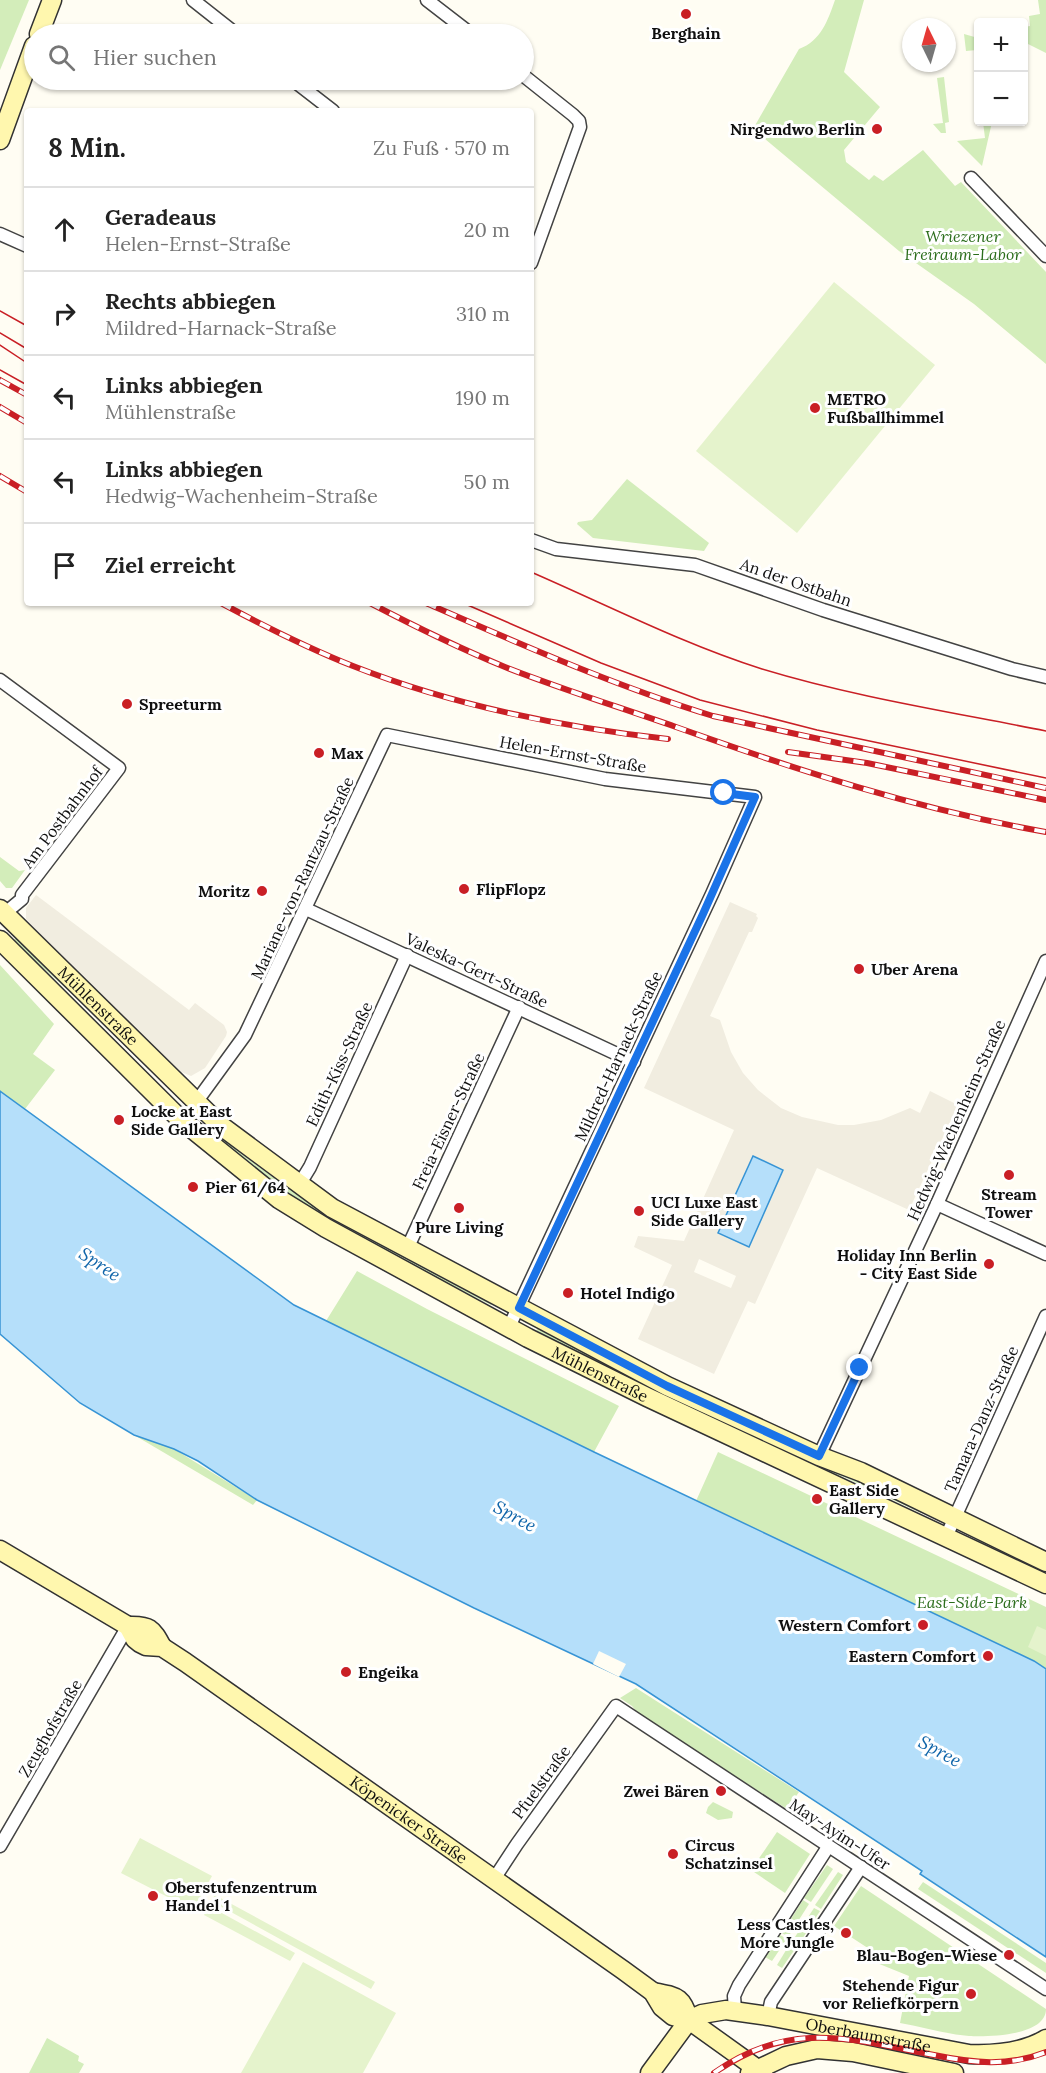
<!DOCTYPE html>
<html lang="de">
<meta charset="utf-8">
<style>
body{margin:0;font-family:Lora,serif;background:#f6f6f6;color:#222}
.controls{position:absolute;right:18px;top:18px;display:grid;overflow:hidden;border-radius:6px;box-shadow:0 2px 4px #0004}
.controls button{width:54px;height:54px;display:grid;place-items:center;padding:0;border:0;border-bottom:2px solid #e0e0e0;background:#fff;color:#222;font:30px sans-serif}
.compass{position:absolute;left:902px;top:18px;width:54px;height:54px;border-radius:50%;background:#fff;box-shadow:0 2px 4px #0004;rotate:355deg}
.stop{position:absolute;width:18px;height:18px;margin:-14px;border:4px solid #1a73e8;border-radius:50%;background:#fff}
.stop.end{background:#1a73e8;border-color:#fff;box-shadow:0 2px 6px #0008}
.list{margin:0;padding:0;list-style:none}
h2{display:flex;justify-content:space-between;align-items:center;height:78px;margin:0;padding:0 24px;font-size:26px}
h2 small{font-size:20px;font-weight:400;color:#767676}
.list li{display:grid;grid-template-columns:39px 1fr auto;gap:18px;align-items:center;box-sizing:border-box;height:84px;padding:0 24px;border-top:2px solid #e0e0e0}
.list b{display:block;font-size:22px;white-space:nowrap}
.list p{margin:0;font-size:20px;white-space:nowrap;color:#767676}
.list em{font-size:20px;font-style:normal;color:#767676}
.icon{flex:none;width:33px;height:33px;fill:none;stroke:currentColor;stroke-width:2;stroke-linecap:round;stroke-linejoin:round}
.map{position:relative;flex:none;width:1046px;height:2073px;overflow:hidden}
.search{position:absolute;background:#fff;box-shadow:0 2px 4px #0004;left:24px;top:24px;width:510px;height:66px;display:flex;align-items:center;gap:15px;box-sizing:border-box;padding:0 21px;border-radius:33px;color:#767676;font-size:22px}
.panel{position:absolute;background:#fff;box-shadow:0 2px 4px #0004;left:24px;top:108px;width:510px;height:498px;border-radius:6px}
.map>svg:first-child{display:block}
.green{fill:#d3edba}
.pitch{fill:#e5f3cc}
.plaza{fill:#f1ede0;fill-rule:evenodd}
.water{fill:#b5dffa;stroke:#3794d5;stroke-width:1.5}
.pier{fill:#fffdf3}
.lines{fill:none;stroke-linecap:round;stroke-linejoin:round}
.street-casing{stroke:#434343;stroke-width:15}
.secondary-casing{stroke:#323232;stroke-width:21}
.street{stroke:#fff;stroke-width:12}
.secondary{stroke:#fff7ae;stroke-width:18}
.tram{stroke:#c91f25;stroke-width:1.5}
.rail-casing{stroke:#c91f25;stroke-width:6}
.rail{stroke:#fff;stroke-width:4;stroke-dasharray:11;stroke-linecap:butt}
.route{stroke:#1a73e8;stroke-width:8}
.poi-dot{fill:#c91f25;stroke:#fff;stroke-width:2}
.labels{text-anchor:middle;dominant-baseline:central;stroke-width:6;stroke-linejoin:round;paint-order:stroke}
.poi-label{font-size:16px;font-weight:bold;fill:#101010;stroke:#fff;text-anchor:start}
.park-label{font-size:16px;font-style:italic;fill:#2b6d1b;stroke:#fff}
.street-label{font-size:16px;fill:#101010;stroke:#fff}
.water-label{font-size:18px;font-style:italic;fill:#16a;stroke:#fff}
</style>
<div class="map">
<svg width="1046" height="2073" viewBox="0 0 1046 2073">
<rect width="100%" height="100%" fill="#fffdf3"/>
<g class="green">
<polygon points="0,0 29,0 0,70"/>
<path d="M 835,0 L 864,0 L 844,72 L 880,107 L 844,150 L 846,162 L 869,180 L 874,175 L 883,181 L 923,150 L 955,186 L 961,182 L 1046,272 L 1046,364 L 974,304 L 899,251 L 753,129 L 799,49 C 821,41 828,20 835,0 Z"/>
<polygon points="1038,0 1046,0 1046,53 1024,42 1024,27 1030,26 1029,16 1040,14"/>
<polygon points="964,34 978,38 978,57 977,50 966,51"/>
<polygon points="944,77 949,122 945,123 946,133 941,133 933,124 943,123 937,78"/>
<polygon points="983,122 992,122 982,166 957,141 985,138"/>
<polygon points="627,479 709,543 704,551 593,538 577,524 578,522 592,520"/>
<polygon points="0,857 19,871 25,870 12,888 6,888 0,881"/>
<polygon points="17,937 38,960 101,1015 106,1024 23,950 13,941"/>
<polygon points="0,965 54,1024 33,1054 55,1070 25,1109 0,1091"/>
<path d="M 212,1129 C 296,1204 395,1250 493,1301 L 491,1305 L 330,1224 L 285,1194 L 207,1135 Z"/>
<polygon points="357,1271 427,1309 619,1406 594,1452 326,1321"/>
<polygon points="539,1326 589,1355 641,1380 638,1385 535,1333"/>
<polygon points="689,1403 923,1509 921,1513 844,1477 807,1464 686,1408"/>
<polygon points="134,1435 174,1449 257,1500 253,1505"/>
<polygon points="718,1452 1046,1607 1046,1669 1034,1661 696,1501"/>
<polygon points="976,1537 1046,1570 1046,1577 973,1543"/>
<polygon points="636,1688 799,1792 787,1809 641,1717 632,1706 620,1698"/>
<polygon points="713,1802 733,1812 732,1818 718,1820 706,1813 708,1807"/>
<polygon points="777,1832 810,1854 785,1893 751,1870"/>
<polygon points="827,1865 833,1869 811,1902 804,1898"/>
<polygon points="838,1872 843,1875 821,1909 815,1905"/>
<polygon points="923,1882 1046,1963 1046,1973 918,1889"/>
<path d="M 861,1886 L 1046,2009 C 1046,2036 988,2037 969,2036 C 946,2034 922,2027 900,2023 L 909,1976 L 872,1961 L 877,1954 L 834,1926 Z"/>
<polygon points="803,1900 809,1904 788,1937 782,1933"/>
<polygon points="814,1908 820,1911 799,1944 793,1940"/>
<polygon points="780,1935 787,1939 772,1961 765,1957"/>
<polygon points="791,1942 797,1946 782,1968 777,1965"/>
<polygon points="47,2038 79,2056 78,2061 84,2064 79,2073 29,2073"/>
</g>
<g class="pitch">
<polygon points="834,282 935,365 797,533 696,451"/>
<polygon points="1037,1626 1046,1630 1046,1656 1028,1647"/>
<polygon points="140,1838 212,1876 193,1910 121,1873"/>
<polygon points="215,1895 375,1982 371,1989 211,1901"/>
<polygon points="209,1906 295,1953 290,1961 204,1915"/>
<polygon points="303,1962 396,2013 363,2073 241,2073"/>
</g>
<g class="plaza">
<polygon points="36,895 189,1010 195,1003 224,1025 227,1032 226,1036 205,1068 191,1076 179,1071 86,983 26,919 26,908"/>
<path d="M 730,902 L 757,914 L 756,916 L 758,918 L 752,932 L 749,932 L 710,1016 L 720,1020 L 731,1052 L 743,1073 L 758,1090 L 781,1108 L 802,1117 L 838,1125 L 854,1125 L 881,1120 L 910,1108 L 920,1113 L 930,1091 L 958,1105 L 909,1210 L 817,1168 L 755,1304 L 748,1301 L 714,1374 L 638,1339 L 672,1265 L 634,1247 L 638,1236 L 684,1241 L 734,1130 L 644,1088 ZM 699,1259 L 736,1276 L 731,1288 L 694,1272 Z"/>
</g>
<g class="water">
<polygon points="0,1091 294,1305 594,1452 1034,1661 1046,1669 1046,1957 920,1874 922,1871 636,1684 474,1608 257,1500 198,1461 174,1449 134,1435 80,1403 0,1334"/>
<polygon points="753,1156 783,1170 749,1247 718,1233"/>
</g>
<polygon class="pier" points="599,1651 626,1664 619,1677 593,1664"/>
<g class="lines">
<g class="street-casing">
<g id="street">
<polyline points="193,0 236,34"/>
<polyline points="427,0 471,34"/>
<polyline points="524,76 573,115 579,121 580,127 531,263"/>
<polyline points="293,80 333,111"/>
<polyline points="971,178 1046,256"/>
<polyline points="0,234 27,246"/>
<polyline points="531,540 556,549 695,565 823,610 1012,669 1046,677"/>
<polyline points="0,680 119,768 22,895 22,899 4,914"/>
<polyline points="306,909 634,1062"/>
<polyline points="197,1101 245,1035 387,735 605,779 755,797 712,894 509,1327"/>
<polyline points="299,1185 310,1167 407,955"/>
<polyline points="937,1204 1046,1254"/>
<polyline points="407,1249 519,1007"/>
<polyline points="819,1456 937,1204 1046,961"/>
<polyline points="946,1537 1046,1316"/>
<polyline points="0,1846 128,1626"/>
<polyline points="494,1879 517,1844 616,1706 1046,1989"/>
<polyline points="735,2010 734,1996 739,1985 828,1847"/>
<polyline points="768,2016 771,2002 861,1867"/>
</g>
</g>
<g class="secondary-casing">
<g id="secondary">
<polyline points="39,34 52,0"/>
<polyline points="0,140 34,46"/>
<path id="s1" d="M 0,909 L 220,1125 L 332,1208 L 667,1386 L 819,1456 L 861,1472 L 1046,1562"/>
<path id="s2" d="M 0,940 L 180,1119 L 279,1199 L 326,1228 L 528,1338 L 647,1397 L 1046,1584"/>
<path id="s3" d="M 0,1550 L 128,1626 L 135,1639 L 140,1643 L 146,1646 L 162,1647 L 185,1662 L 623,1970 L 653,1992 L 662,2007 L 673,2016 L 689,2020 L 763,2073"/>
<path d="M 128,1626 C 149,1625 152,1628 162,1647"/>
<path d="M 653,1992 C 677,1997 682,1996 689,2020"/>
<path id="s4" d="M 650,2073 L 689,2020 L 702,2014 L 726,2010 L 768,2016 L 969,2054 C 995,2055 1023,2053 1046,2039"/>
<polyline points="750,2073 786,2056 817,2049 853,2052 954,2073"/>
</g>
</g>
<use href="#street" class="street"/>
<use href="#secondary" class="secondary"/>
<g class="tram">
<polyline points="0,311 27,326"/>
<polyline points="0,333 27,349"/>
<polyline points="0,345 27,363"/>
<polyline points="0,370 27,385"/>
<path d="M 531,572 C 607,605 683,644 762,669 C 854,697 951,712 1046,731"/>
<polyline points="463,603 601,663 700,700 817,730 1046,778"/>
</g>
<g class="rail-casing">
<g id="rail">
<polyline points="0,380 27,395"/>
<polyline points="0,407 27,423"/>
<polyline points="0,476 27,492"/>
<path d="M 221,603 C 264,626 308,648 353,666 C 454,706 561,727 668,739"/>
<path d="M 370,603 C 414,626 459,648 505,667 C 561,689 619,707 676,727 C 800,771 916,809 1046,832"/>
<path d="M 426,603 C 520,644 615,686 713,716 L 1046,788"/>
<polyline points="788,752 867,763 1046,800"/>
<path d="M 714,2073 C 791,2019 849,2039 934,2055 C 973,2063 1008,2067 1046,2052"/>
</g>
</g>
<use href="#rail" class="rail"/>
</g>
<g class="lines">
<polyline class="route" points="724,793 755,797 703,914 519,1308 667,1386 819,1456 860,1368"/>
</g>
<g class="poi-dot">
<circle cx="686" cy="14" r="6"/>
<circle cx="877" cy="129" r="6"/>
<circle cx="815" cy="408" r="6"/>
<circle cx="127" cy="704" r="6"/>
<circle cx="319" cy="753" r="6"/>
<circle cx="464" cy="889" r="6"/>
<circle cx="262" cy="891" r="6"/>
<circle cx="859" cy="969" r="6"/>
<circle cx="119" cy="1120" r="6"/>
<circle cx="1009" cy="1175" r="6"/>
<circle cx="193" cy="1187" r="6"/>
<circle cx="459" cy="1208" r="6"/>
<circle cx="639" cy="1211" r="6"/>
<circle cx="989" cy="1264" r="6"/>
<circle cx="568" cy="1293" r="6"/>
<circle cx="817" cy="1499" r="6"/>
<circle cx="923" cy="1625" r="6"/>
<circle cx="988" cy="1656" r="6"/>
<circle cx="346" cy="1672" r="6"/>
<circle cx="721" cy="1791" r="6"/>
<circle cx="673" cy="1854" r="6"/>
<circle cx="153" cy="1896" r="6"/>
<circle cx="846" cy="1933" r="6"/>
<circle cx="1009" cy="1955" r="6"/>
<circle cx="971" cy="1994" r="6"/>
</g>
<g class="labels">
<g class="poi-label">
<text x="686" y="33" text-anchor="middle">Berghain</text>
<text x="865" y="129" text-anchor="end">Nirgendwo Berlin</text>
<text x="827" y="399">METRO<tspan x="827" dy="18">Fußballhimmel</tspan></text>
<text x="139" y="704">Spreeturm</text>
<text x="331" y="753">Max</text>
<text x="476" y="889">FlipFlopz</text>
<text x="250" y="891" text-anchor="end">Moritz</text>
<text x="871" y="969">Uber Arena</text>
<text x="131" y="1111">Locke at East<tspan x="131" dy="18">Side Gallery</tspan></text>
<text x="205" y="1187">Pier 61/64</text>
<text x="1009" y="1194" text-anchor="middle">Stream<tspan x="1009" dy="18">Tower</tspan></text>
<text x="651" y="1202">UCI Luxe East<tspan x="651" dy="18">Side Gallery</tspan></text>
<text x="459" y="1227" text-anchor="middle">Pure Living</text>
<text x="977" y="1255" text-anchor="end">Holiday Inn Berlin<tspan x="977" dy="18">- City East Side</tspan></text>
<text x="580" y="1293">Hotel Indigo</text>
<text x="829" y="1490">East Side<tspan x="829" dy="18">Gallery</tspan></text>
<text x="911" y="1625" text-anchor="end">Western Comfort</text>
<text x="976" y="1656" text-anchor="end">Eastern Comfort</text>
<text x="358" y="1672">Engeika</text>
<text x="709" y="1791" text-anchor="end">Zwei Bären</text>
<text x="685" y="1845">Circus<tspan x="685" dy="18">Schatzinsel</tspan></text>
<text x="165" y="1887">Oberstufenzentrum<tspan x="165" dy="18">Handel 1</tspan></text>
<text x="834" y="1924" text-anchor="end">Less Castles,<tspan x="834" dy="18">More Jungle</tspan></text>
<text x="997" y="1955" text-anchor="end">Blau-Bogen-Wiese</text>
<text x="959" y="1985" text-anchor="end">Stehende Figur<tspan x="959" dy="18">vor Reliefkörpern</tspan></text>
</g>
<g class="park-label">
<text x="963" y="236">Wriezener<tspan x="963" dy="18">Freiraum-Labor</tspan></text>
<text x="972" y="1602">East-Side-Park</text>
</g>
<g class="street-label">
<text transform="translate(796 582) rotate(19)">An der Ostbahn</text>
<text transform="translate(573 754) rotate(10)">Helen-Ernst-Straße</text>
<text transform="translate(62 817) rotate(-53)">Am Postbahnhof</text>
<text transform="translate(302 878) rotate(-65)">Mariane-von-Rantzau-Straße</text>
<text transform="translate(477 970) rotate(25)">Valeska-Gert-Straße</text>
<text stroke="none"><textPath href="#s1" startOffset="138">Mühlenstraße</textPath></text>
<text transform="translate(618 1056) rotate(-65)">Mildred-Harnack-Straße</text>
<text transform="translate(339 1064) rotate(-65)">Edith-Kiss-Straße</text>
<text transform="translate(956 1120) rotate(-66)">Hedwig-Wachenheim-Straße</text>
<text transform="translate(448 1121) rotate(-65)">Freia-Eisner-Straße</text>
<text stroke="none"><textPath href="#s2" startOffset="747">Mühlenstraße</textPath></text>
<text transform="translate(981 1419) rotate(-66)">Tamara-Danz-Straße</text>
<text transform="translate(50 1728) rotate(-60)">Zeughofstraße</text>
<text transform="translate(541 1782) rotate(-54)">Pfuelstraße</text>
<text stroke="none"><textPath href="#s3" startOffset="494">Köpenicker Straße</textPath></text>
<text transform="translate(840 1834) rotate(33)">May-Ayim-Ufer</text>
<text stroke="none"><textPath href="#s4" startOffset="249">Oberbaumstraße</textPath></text>
</g>
<g class="water-label">
<text transform="translate(100 1264) rotate(34)">Spree</text>
<text transform="translate(515 1516) rotate(29)">Spree</text>
<text transform="translate(940 1751) rotate(29)">Spree</text>
</g>
</g>
</svg>
<div class="controls">
<button>+</button>
<button>−</button>
</div>
<svg class="compass" viewBox="-18 -18 36 36"><path d="M0-13l5 13h-10z" fill="#e53935"/><path d="M0 13l5-13h-10z" fill="#767676"/></svg>
<div class="stop" style="left:724px;top:793px"></div>
<div class="stop end" style="left:860px;top:1368px"></div>
<div class="search"><svg class="icon" aria-label="search" viewBox="0 0 24 24"><circle cx="10" cy="10" r="6"/><path d="M15 15l6 6"/></svg>Hier suchen</div>
<section class="panel">
<h2>8 Min.<small>Zu Fuß · 570 m</small></h2>
<ul class="list">
<li><svg class="icon" aria-label="ahead" viewBox="0 0 24 24"><path d="M12 20V5M6 11l6-6 6 6"/></svg><div><b>Geradeaus</b><p>Helen-Ernst-Straße</p></div><em>20 m</em></li>
<li><svg class="icon" aria-label="right" viewBox="0 0 24 24"><path d="M7 20v-9h11M14 6l5 5-5 5"/></svg><div><b>Rechts abbiegen</b><p>Mildred-Harnack-Straße</p></div><em>310 m</em></li>
<li><svg class="icon" aria-label="left" viewBox="0 0 24 24"><path d="M17 20v-9H6M10 6l-5 5 5 5"/></svg><div><b>Links abbiegen</b><p>Mühlenstraße</p></div><em>190 m</em></li>
<li><svg class="icon" aria-label="left" viewBox="0 0 24 24"><path d="M17 20v-9H6M10 6l-5 5 5 5"/></svg><div><b>Links abbiegen</b><p>Hedwig-Wachenheim-Straße</p></div><em>50 m</em></li>
<li><svg class="icon" aria-label="arrive" viewBox="0 0 24 24"><path d="M6 21V4h12l-3 4 3 4H6"/></svg><div><b>Ziel erreicht</b></div></li>
</ul>
</section>
</div>
